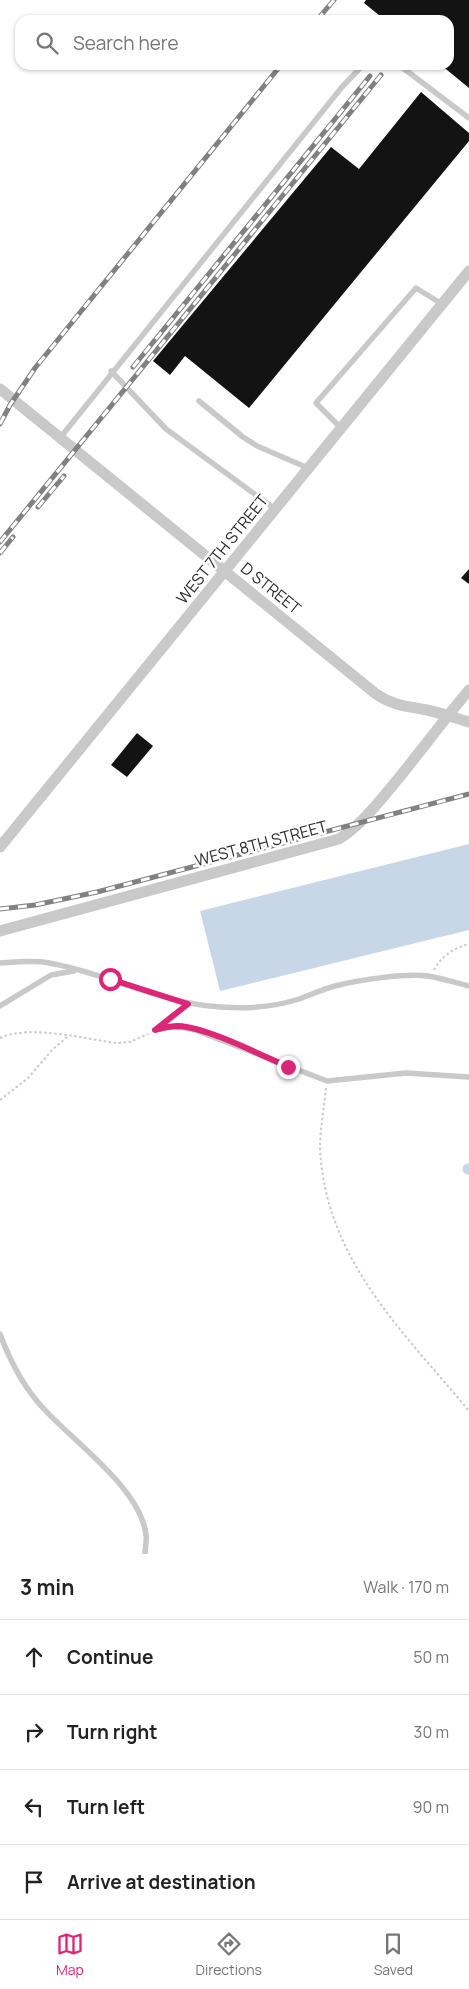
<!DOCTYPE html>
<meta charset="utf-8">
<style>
body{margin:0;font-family:Manrope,sans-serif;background:#f2f2f2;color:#222}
.stop{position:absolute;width:15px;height:15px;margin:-11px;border:4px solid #db2777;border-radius:50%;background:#fff}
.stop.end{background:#db2777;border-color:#fff;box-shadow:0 1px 5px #0008}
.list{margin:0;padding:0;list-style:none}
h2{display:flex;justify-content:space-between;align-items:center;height:65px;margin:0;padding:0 20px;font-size:21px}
h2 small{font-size:16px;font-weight:400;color:#767676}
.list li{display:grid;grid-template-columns:32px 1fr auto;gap:15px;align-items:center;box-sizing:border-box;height:75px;padding:0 20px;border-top:1px solid #e0e0e0}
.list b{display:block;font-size:19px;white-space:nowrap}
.list em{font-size:16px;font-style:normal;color:#767676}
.icon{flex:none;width:28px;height:28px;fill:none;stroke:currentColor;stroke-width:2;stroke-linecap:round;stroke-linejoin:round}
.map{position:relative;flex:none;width:469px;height:1554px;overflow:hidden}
.search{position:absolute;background:#fff;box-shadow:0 1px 4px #0004;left:15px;right:15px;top:15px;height:55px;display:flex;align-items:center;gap:12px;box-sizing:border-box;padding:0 18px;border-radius:15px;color:#767676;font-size:19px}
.sheet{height:365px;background:#fff}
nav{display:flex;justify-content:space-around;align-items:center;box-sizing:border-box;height:70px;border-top:1px solid #e0e0e0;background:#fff;font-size:14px;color:#767676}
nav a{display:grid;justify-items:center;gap:2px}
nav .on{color:#db2777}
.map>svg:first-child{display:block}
.water{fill:#c8d7e7}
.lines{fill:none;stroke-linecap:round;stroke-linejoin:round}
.canal{stroke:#c8d7e7;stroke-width:11}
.building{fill:#131313}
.path{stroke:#c9c9c9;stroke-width:2;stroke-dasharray:2.5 2.5;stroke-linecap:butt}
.lane{stroke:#c9c9c9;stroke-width:5.5}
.street{stroke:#c9c9c9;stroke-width:11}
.rail-casing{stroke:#818181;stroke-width:5}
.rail{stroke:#fff;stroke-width:3;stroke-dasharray:9;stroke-linecap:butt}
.route{stroke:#db2777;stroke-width:6}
.labels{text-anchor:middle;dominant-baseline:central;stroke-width:5;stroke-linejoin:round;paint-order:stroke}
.street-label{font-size:16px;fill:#2c2c2c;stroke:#fff}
</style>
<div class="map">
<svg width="469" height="1554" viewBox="0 0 469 1554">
<rect width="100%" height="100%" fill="#fff"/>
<polygon class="water" points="469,844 469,930 220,991 200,911"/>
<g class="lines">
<polyline class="canal" points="468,1169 469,1169"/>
</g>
<g class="building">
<polygon points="366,0 469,0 469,88 441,65 449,65 449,20 385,20 364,3"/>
<polygon points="421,92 469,133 469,141 249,408 185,356 170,375 153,361 331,147 359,169"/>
<polygon points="469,569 469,584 461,578"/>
<polygon points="137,733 153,746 127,777 111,765"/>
</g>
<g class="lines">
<g class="path">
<path d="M 434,970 C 441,956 454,948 469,944"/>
<polyline points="170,1018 180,1010"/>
<path d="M 0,1038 C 30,1024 84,1039 117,1043 L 130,1042 L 148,1034"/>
<path d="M 326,1088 C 324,1108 320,1129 320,1149 C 326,1260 402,1330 469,1411"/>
<polyline points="0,1100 28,1078 53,1049 67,1037"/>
</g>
<g class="lane">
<polyline points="399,65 469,118"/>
<polyline points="111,371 166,429 275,509"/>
<polyline points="199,401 243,437 257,446 308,468"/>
<polyline points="341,428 316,403 416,288 442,304"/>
<polyline points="60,438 342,87 363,65"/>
<path d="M 0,963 C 16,962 33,960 49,963 C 107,973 161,1004 221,1007 C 247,1009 274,1007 299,999 C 311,995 323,989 335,986 C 358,980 405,973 428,976 C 442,978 456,983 469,986"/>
<polyline points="0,1006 51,975 74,971"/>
<path d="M 155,1030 C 170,1026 180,1026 195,1030 L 327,1081 L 406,1073 L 469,1077"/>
<path d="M 0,1334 C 10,1361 24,1388 44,1409 C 74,1442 141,1489 146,1535 C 147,1541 145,1548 145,1554"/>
</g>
<g class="street">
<path d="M 0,389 L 376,694 C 394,706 407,706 427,710 C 441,713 455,718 469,722"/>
<polyline points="0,847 469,271"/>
<path d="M 0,931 L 339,839 C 359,826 373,809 388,791 C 416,758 441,723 469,690"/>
</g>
<g class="rail-casing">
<g id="rail">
<polyline points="317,20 334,0"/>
<polyline points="133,367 370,76"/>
<polyline points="0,424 10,405 35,368 281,65"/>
<polyline points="38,507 64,476"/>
<polyline points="0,542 381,75"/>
<polyline points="0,553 13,537"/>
<polyline points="0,909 35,905 97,892 469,794"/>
</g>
</g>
<use href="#rail" class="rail"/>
</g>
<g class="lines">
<path class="route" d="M 110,979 L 188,1004 L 155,1030 C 163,1028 170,1026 178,1026 C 206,1027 261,1055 288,1067"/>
</g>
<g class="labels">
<g class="street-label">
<text transform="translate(222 549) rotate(-51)">WEST 7TH STREET</text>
<text transform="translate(271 588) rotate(39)">D STREET</text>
<text transform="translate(261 843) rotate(-15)">WEST 8TH STREET</text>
</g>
</g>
</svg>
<div class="stop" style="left:110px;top:979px"></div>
<div class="stop end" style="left:288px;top:1067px"></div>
<div class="search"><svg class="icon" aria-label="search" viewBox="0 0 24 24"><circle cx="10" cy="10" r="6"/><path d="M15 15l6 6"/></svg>Search here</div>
</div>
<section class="sheet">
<h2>3 min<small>Walk · 170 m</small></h2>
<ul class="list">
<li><svg class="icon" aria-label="ahead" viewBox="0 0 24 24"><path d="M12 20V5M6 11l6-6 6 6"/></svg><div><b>Continue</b></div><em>50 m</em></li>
<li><svg class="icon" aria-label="right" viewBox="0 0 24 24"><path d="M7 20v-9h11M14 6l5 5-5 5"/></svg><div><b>Turn right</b></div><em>30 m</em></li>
<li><svg class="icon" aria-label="left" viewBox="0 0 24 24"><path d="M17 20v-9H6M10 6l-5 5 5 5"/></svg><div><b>Turn left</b></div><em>90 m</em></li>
<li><svg class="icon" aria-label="arrive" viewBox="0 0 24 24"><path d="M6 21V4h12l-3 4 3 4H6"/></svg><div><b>Arrive at destination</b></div></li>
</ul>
</section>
<nav>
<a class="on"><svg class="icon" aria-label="map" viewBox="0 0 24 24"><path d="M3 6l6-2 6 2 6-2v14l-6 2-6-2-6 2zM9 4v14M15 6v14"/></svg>Map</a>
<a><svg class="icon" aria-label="directions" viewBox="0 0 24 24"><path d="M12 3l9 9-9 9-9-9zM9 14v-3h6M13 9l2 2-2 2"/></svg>Directions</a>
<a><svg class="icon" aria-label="saved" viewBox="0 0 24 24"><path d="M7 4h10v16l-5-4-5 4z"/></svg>Saved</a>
</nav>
